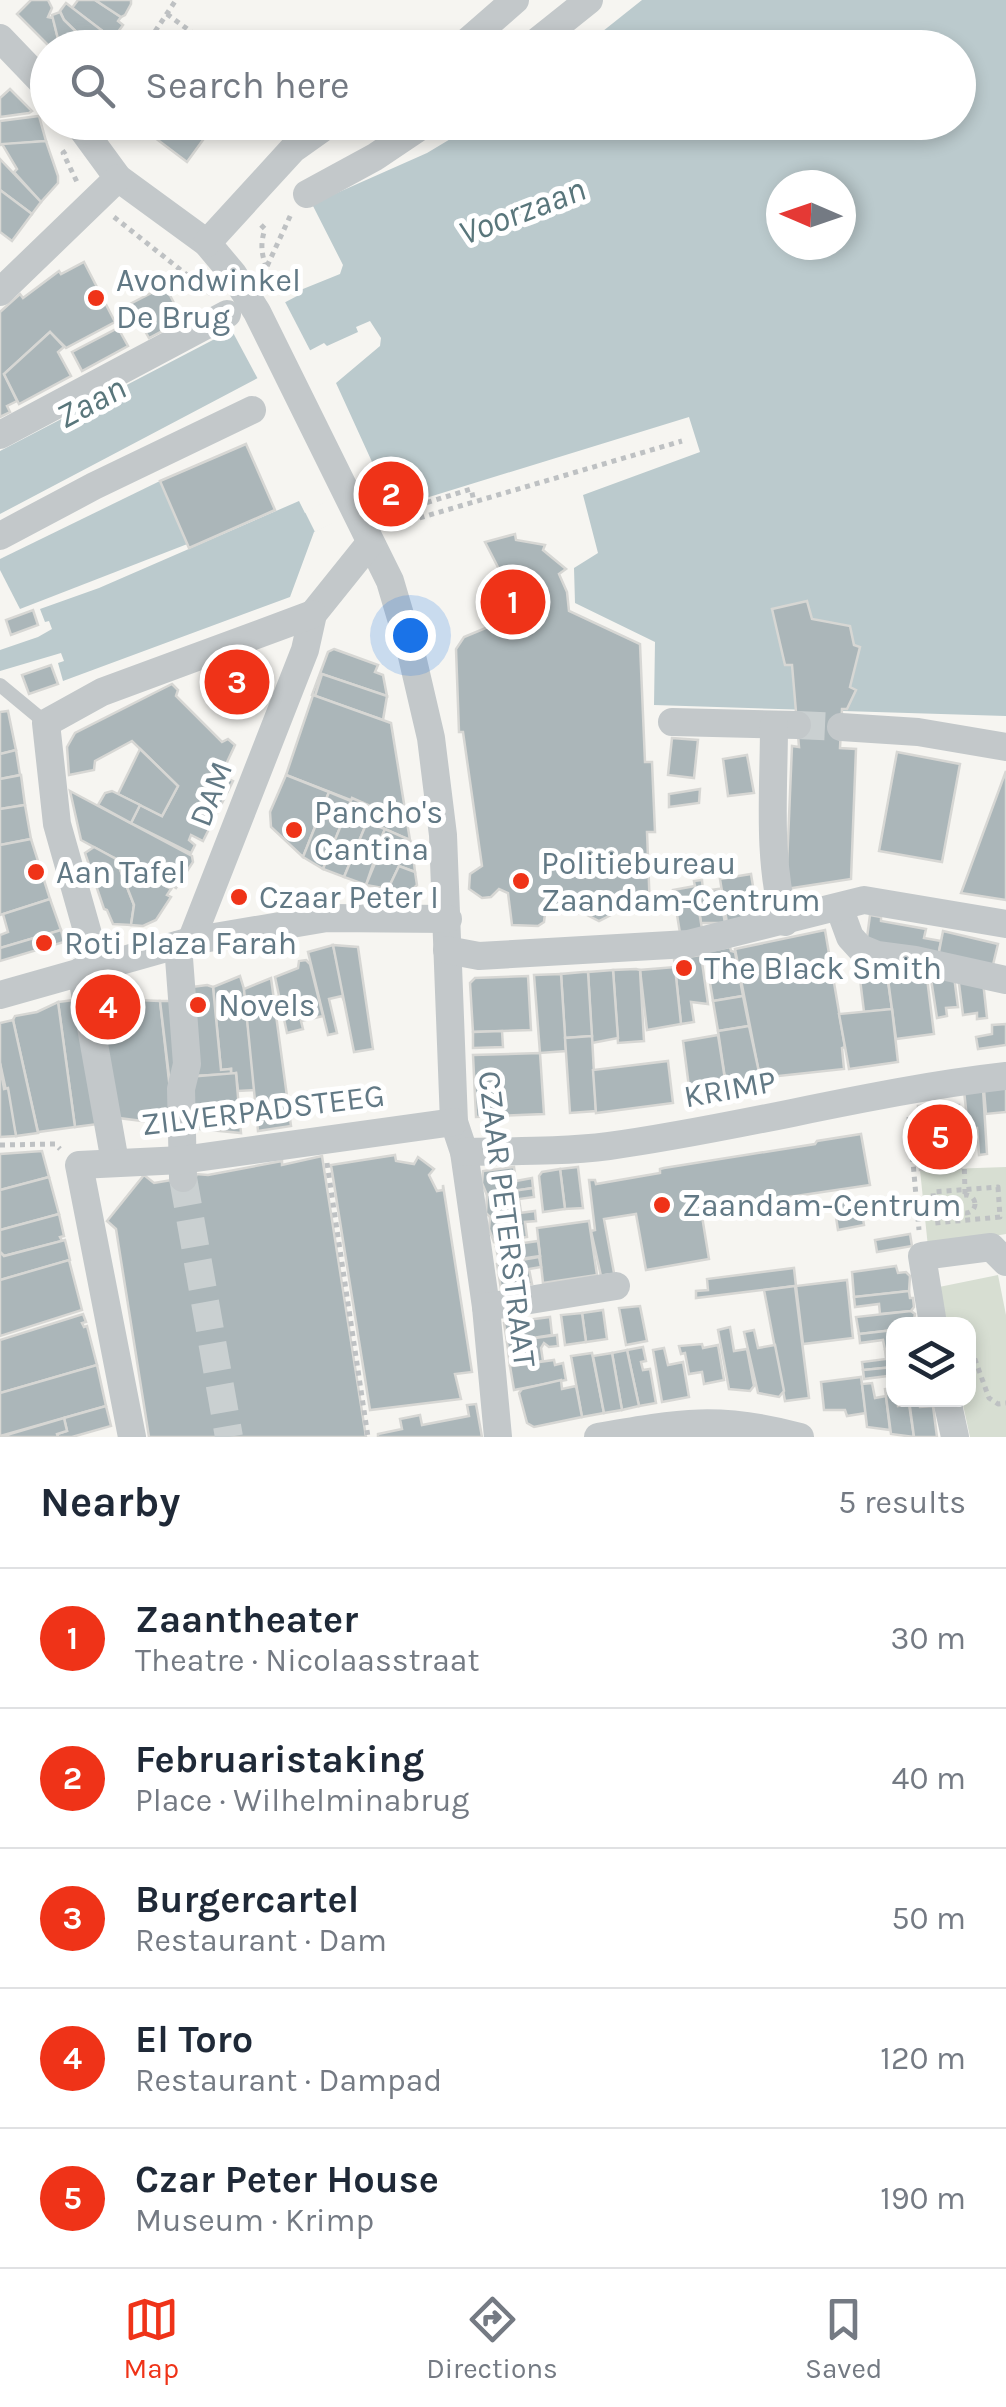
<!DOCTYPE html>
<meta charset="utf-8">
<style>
body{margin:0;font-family:Karla,sans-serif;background:#f2f2f3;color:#1f2937}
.controls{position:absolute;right:30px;bottom:30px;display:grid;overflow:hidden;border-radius:20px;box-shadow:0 5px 15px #0003}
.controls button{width:90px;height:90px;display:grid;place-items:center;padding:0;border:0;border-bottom:2px solid #e0e1e3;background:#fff;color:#1f2937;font:50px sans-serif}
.compass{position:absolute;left:766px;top:170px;width:90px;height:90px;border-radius:50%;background:#fff;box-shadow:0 5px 15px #0003;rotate:272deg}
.you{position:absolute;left:410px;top:635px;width:35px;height:35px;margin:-25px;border:8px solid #fff;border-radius:50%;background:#1a73e8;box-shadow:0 0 0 15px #1a73e833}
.badge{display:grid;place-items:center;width:65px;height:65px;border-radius:50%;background:#ef3318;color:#fff;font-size:32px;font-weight:700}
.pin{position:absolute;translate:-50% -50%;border:5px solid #fff;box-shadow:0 2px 10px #0006}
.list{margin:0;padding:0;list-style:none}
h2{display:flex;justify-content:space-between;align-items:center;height:130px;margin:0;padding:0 40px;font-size:42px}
h2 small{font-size:32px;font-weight:400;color:#747a83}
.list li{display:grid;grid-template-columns:65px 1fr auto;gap:30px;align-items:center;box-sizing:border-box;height:140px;padding:0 40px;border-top:2px solid #e0e1e3}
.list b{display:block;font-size:38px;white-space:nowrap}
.list p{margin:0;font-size:32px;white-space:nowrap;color:#747a83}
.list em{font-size:32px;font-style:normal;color:#747a83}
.icon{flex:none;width:55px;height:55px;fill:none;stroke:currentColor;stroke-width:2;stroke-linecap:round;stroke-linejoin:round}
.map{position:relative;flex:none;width:1006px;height:1437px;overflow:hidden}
.search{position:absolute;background:#fff;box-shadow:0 5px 15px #0003;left:30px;right:30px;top:30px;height:110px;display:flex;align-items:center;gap:25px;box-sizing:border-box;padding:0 35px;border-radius:55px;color:#747a83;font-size:38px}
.sheet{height:830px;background:#fff}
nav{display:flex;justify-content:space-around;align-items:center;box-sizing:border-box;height:140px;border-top:2px solid #e0e1e3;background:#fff;font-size:28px;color:#747a83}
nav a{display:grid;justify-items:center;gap:5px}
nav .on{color:#ef3318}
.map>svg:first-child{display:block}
.green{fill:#d7ded2}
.water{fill:#bbcacd;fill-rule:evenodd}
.pier{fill:#f6f5f1}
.building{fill:#abb6b9;stroke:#d7d7d4;stroke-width:2.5}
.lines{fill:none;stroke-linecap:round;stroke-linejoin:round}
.street-tunnel{stroke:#cad0d1;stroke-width:28;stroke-dasharray:28 14;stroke-linecap:butt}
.path{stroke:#bec1c3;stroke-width:5;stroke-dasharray:5 5;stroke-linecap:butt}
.lane{stroke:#c3c8ca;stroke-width:14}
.street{stroke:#c3c8ca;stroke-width:28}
.poi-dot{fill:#ef3318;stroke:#fff;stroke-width:4}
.labels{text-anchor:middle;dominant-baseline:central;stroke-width:10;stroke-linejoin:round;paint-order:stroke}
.poi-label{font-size:32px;fill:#627985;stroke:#fff;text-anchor:start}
.street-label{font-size:32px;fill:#627985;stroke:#fff}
.water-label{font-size:35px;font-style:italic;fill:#59767b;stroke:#fff}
</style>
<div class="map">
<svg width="1006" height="1437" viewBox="0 0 1006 1437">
<rect width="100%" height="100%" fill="#f6f5f1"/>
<g class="green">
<polygon points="1006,1167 1006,1234 928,1247 920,1170"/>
<polygon points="998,1275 1006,1315 1006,1437 970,1437 962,1400 968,1400 968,1324 947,1324 939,1287"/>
</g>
<g class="water">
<path d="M 642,0 L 1006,0 L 1006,716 L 654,705 L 655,642 L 575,603 L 574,568 L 598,553 L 583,495 L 700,452 L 689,417 L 400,506 L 394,495 L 387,494 L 314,532 L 290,597 L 63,681 L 58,663 L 64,661 L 61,653 L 0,671 L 0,650 L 38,637 L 52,629 L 49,621 L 45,622 L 40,609 L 99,588 L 299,501 L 305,513 L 378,475 L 336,383 L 380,346 L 381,338 L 370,321 L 356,327 L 358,332 L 327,346 L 324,343 L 0,514 L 0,451 L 299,295 L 298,291 L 340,274 L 343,265 L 312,204 L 427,153 L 477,123 L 958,122 L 958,48 L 583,47 ZM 781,185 L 841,185 L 841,245 L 781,245 Z"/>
<polygon points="162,480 190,543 20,609 0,570 0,559"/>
</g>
<g class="pier">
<polygon points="283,298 312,354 259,381 230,327"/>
<polygon points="377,475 388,495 315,532 305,512"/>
</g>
<g class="building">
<polygon points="31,0 48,0 52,8 48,17 53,18 58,39 51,48 17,14"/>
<polygon points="78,0 95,0 121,17 118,21 123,25 113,39 72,8"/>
<polygon points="95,0 131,0 131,4 125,15 121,17"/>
<polygon points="66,3 113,39 106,48 93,48 64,20 60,11"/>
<polygon points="60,12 64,20 93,48 51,48 58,39 52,15"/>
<polygon points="10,89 32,111 29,113 0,117 0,98"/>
<polygon points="39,116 46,141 0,145 0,121"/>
<polygon points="134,122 216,122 187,162"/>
<polygon points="46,141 58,176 58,183 41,202 14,172 17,169 2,144"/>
<polygon points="0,159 41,202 32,214 0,190"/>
<polygon points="0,190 32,214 12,241 0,232"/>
<polygon points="84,262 115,322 66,348 50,332 4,374 17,401 7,406 10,412 0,417 0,312 20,294 23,298 59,271 61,274"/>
<polygon points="165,286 183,320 149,338 130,304"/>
<polygon points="118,328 128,346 82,371 72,352"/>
<polygon points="50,332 64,347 58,352 71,376 19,404 4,374"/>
<polygon points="246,444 275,510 189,548 160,481"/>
<polygon points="515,534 516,540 545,545 543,550 566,569 559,574 567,592 569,611 640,644 645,762 652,762 655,832 647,832 650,910 619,911 599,921 583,913 545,914 544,922 538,926 512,925 508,893 499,889 491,897 482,898 469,889 470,874 482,866 463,732 459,732 456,649 464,637 493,625 487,606 488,597 503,577 485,542"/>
<polygon points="807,601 812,619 850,626 854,645 860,647 850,687 856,690 847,709 842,709 840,748 856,749 851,879 786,889 792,746 799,747 792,665 785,665 772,609"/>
<polygon points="33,610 38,625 11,635 6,620"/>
<polygon points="334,649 378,665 375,672 383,675 387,696 322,674 315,696 312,695 328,652"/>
<circle cx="247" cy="679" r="14"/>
<polygon points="51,665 58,684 29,694 22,675"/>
<polygon points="322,674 387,696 383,720 315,696"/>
<polygon points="172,684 178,690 176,696 222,742 228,739 235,745 221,775 233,781 203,841 191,835 189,840 195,845 191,853 131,823 140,805 162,816 178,786 132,741 95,761 94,770 69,775 67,747 75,733"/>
<polygon points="313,695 391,723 407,822 286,775"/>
<polygon points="8,711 16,750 0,754 0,712"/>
<polygon points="672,738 698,740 694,778 668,775"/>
<polygon points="140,749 178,786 162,816 118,794"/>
<polygon points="16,750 20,775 0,779 0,754"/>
<polygon points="897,752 960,764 942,862 879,851"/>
<polygon points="747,755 754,793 728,796 723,759"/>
<polygon points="1006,771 1006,900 961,893"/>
<polygon points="21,775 25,805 0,809 0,779"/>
<polygon points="286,775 329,792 303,857 271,827 270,812"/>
<polygon points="700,789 699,803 669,807 669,794"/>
<polygon points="70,791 192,856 193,862 176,888 173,886 171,889 81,840"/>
<polygon points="112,791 140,805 131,823 98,805 105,793"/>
<polygon points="329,792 351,801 323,869 303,857"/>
<polygon points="352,798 407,822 410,840 346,813"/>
<polygon points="25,805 31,839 0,845 0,809"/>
<polygon points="346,813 367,822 344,877 323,869"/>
<polygon points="367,822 385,829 366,885 344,877"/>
<polygon points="385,829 410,840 414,863 395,855 392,862 378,856 376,849"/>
<polygon points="31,839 50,899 0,915 0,845"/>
<polygon points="94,847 116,859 134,905 131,925 113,924 107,910 104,909 85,853"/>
<polygon points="395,855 414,863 415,872 399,866 388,889 366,885 378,856 392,862"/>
<polygon points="116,859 171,889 167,895 171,897 156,920 143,926 131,925 134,905"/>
<polygon points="399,866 415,872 417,885 410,892 388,889"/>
<polygon points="751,874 758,917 727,923 720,879"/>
<polygon points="702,880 703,891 719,889 725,923 701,923 694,881"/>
<polygon points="695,886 702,929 680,933 673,890"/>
<polygon points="50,899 61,930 0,948 0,935 8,932 3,914"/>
<polygon points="870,915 881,917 881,921 926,929 924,938 941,941 938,957 866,945"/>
<polygon points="61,930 64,942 0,961 0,948"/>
<polygon points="825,930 845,1047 842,1048 844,1069 760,1078 735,949"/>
<polygon points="943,931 998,944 992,969 938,957"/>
<polygon points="333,945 348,1010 342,996 329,999 337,1033 328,1035 308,952"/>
<polygon points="333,945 358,947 373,1049 354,1052"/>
<polygon points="730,947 731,951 735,952 743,996 713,1001 705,952"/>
<polygon points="701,955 708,1004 691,1002 694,1022 681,1024 674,959"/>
<polygon points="306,960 310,964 323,1016 301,1021 303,1029 287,1033 275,977 298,968 299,961"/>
<polygon points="675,967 681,1024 647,1030 640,970"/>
<polygon points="886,968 892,1009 864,1012 859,971"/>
<polygon points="636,969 640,970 644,1041 618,1043 613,970"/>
<polygon points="613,970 618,1038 592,1043 588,972"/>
<polygon points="926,970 934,1034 896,1039 887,972"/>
<polygon points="583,972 588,972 592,1036 565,1038 561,974"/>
<polygon points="561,974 566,1051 540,1053 534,975"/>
<polygon points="240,976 244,989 255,1090 238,1091 236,1073 231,1074 231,1069 221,1070 213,987"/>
<polygon points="528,976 531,1030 473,1032 470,983 475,978"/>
<polygon points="935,976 954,976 958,1007 946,1008 947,1016 937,1018 931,979"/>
<polygon points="958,976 983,981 987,1018 977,1019 977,1013 963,1015"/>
<polygon points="271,978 291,1126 258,1131 244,989"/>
<polygon points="207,985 213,987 221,1070 231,1069 231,1074 193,1076 184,988"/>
<polygon points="743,996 749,1026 718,1031 713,1001"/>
<polygon points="90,998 160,1001 174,1125 119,1118"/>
<polygon points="82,999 98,1124 75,1127 58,1002"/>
<polygon points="160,1001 181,1001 178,1075 169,1076"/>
<polygon points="58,1002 75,1127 38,1132 13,1020 15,1016 37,1012"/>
<polygon points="892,1009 898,1062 849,1069 839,1014"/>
<polygon points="13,1020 38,1133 16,1136 0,1063 0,1023"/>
<polygon points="1006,1024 1006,1045 978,1049 976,1037 992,1034 992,1025"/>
<polygon points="749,1026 762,1086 727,1092 718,1031"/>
<polygon points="502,1031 503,1047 473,1048 473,1032"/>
<polygon points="718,1035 727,1092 704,1096 702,1085 689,1087 683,1041"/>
<polygon points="592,1036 596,1111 570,1113 565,1038"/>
<polygon points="540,1053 544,1114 476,1117 473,1055"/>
<polygon points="668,1061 673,1103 596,1113 593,1070"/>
<polygon points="0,1063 4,1089 8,1088 16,1136 0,1137"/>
<polygon points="236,1073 241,1133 190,1128 187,1077"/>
<polygon points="1006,1086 1006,1112 986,1114 984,1090"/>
<polygon points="983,1089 987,1154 979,1155 977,1128 968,1127 964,1091"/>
<polygon points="959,1105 961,1168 920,1170 918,1106"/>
<polygon points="861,1134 870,1185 701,1210 709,1259 646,1270 636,1214 604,1219 614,1273 601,1276 591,1231 595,1230 589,1180 595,1180 596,1184 660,1173 660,1169 664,1168 815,1144 817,1141"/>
<polygon points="42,1151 49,1177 0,1190 0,1154"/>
<polygon points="395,1155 396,1161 414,1164 418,1157 434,1169 429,1175 437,1191 443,1190 443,1185 472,1372 455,1374 461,1399 370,1410 331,1165"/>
<polygon points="322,1156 366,1437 149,1437 116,1229 107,1221 144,1175 154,1183 196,1176 196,1174 208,1175 282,1161 282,1165"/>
<polygon points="514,1167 516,1181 532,1178 533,1188 487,1195 482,1183 483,1171"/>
<polygon points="578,1167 583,1208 565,1209 560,1169"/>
<polygon points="560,1169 565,1209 543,1212 539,1176 542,1172"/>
<polygon points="49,1177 59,1214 0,1230 0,1190"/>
<polygon points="533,1188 534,1197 519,1199 521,1213 490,1217 486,1213 487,1195"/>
<polygon points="860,1199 864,1225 838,1230 834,1204"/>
<polygon points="535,1211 536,1221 525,1222 527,1237 494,1242 489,1229 490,1217"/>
<polygon points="59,1214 64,1236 60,1237 62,1241 4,1256 0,1252 0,1230"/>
<polygon points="589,1221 597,1275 543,1283 537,1228"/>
<polygon points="910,1234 912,1246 877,1252 875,1240"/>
<polygon points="65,1240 70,1260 0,1280 0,1252 4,1256"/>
<polygon points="538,1241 540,1256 499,1262 496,1247"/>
<polygon points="539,1257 541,1267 529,1269 532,1284 501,1289 497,1264"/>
<polygon points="69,1260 82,1310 0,1336 0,1280"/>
<polygon points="896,1266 898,1273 906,1272 910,1276 909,1291 854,1297 852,1272"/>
<polygon points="794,1268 796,1286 696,1298 696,1291 708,1290 707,1279"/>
<polygon points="847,1280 853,1338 803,1344 796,1286"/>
<polygon points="795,1286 809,1398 785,1401 764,1290"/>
<polygon points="909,1291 910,1298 913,1298 914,1307 911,1311 880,1314 879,1304 855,1307 854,1297"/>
<polygon points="640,1306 647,1341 626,1345 619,1308"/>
<polygon points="603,1310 607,1339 586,1342 582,1313"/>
<polygon points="911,1311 915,1314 913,1324 894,1324 894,1330 859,1334 856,1317"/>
<polygon points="582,1313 586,1342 565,1345 561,1315"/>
<polygon points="83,1314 86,1322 82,1323 84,1327 87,1326 97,1365 0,1393 0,1340"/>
<polygon points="550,1317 552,1335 507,1342 504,1323"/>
<polygon points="730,1327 734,1351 747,1349 754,1386 750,1391 729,1389 718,1330"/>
<polygon points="754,1330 758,1348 775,1345 784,1391 779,1397 758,1393 744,1332"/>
<polygon points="894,1330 894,1349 885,1350 883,1340 860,1343 859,1334"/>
<polygon points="557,1335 558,1346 549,1347 544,1343 541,1348 543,1361 510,1366 507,1342"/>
<polygon points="702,1344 703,1348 718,1345 724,1380 704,1384 702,1372 689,1374 685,1353 681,1354 679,1346"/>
<polygon points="643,1347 646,1361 641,1362 643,1370 650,1369 656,1403 639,1406 627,1350"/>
<polygon points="664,1348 668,1365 683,1362 689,1397 662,1402 653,1350"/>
<polygon points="894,1349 894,1367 863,1370 862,1362 886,1359 885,1350"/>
<polygon points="627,1350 639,1406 622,1410 612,1353"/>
<polygon points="592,1353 604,1413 582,1417 571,1356"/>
<polygon points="612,1353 622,1410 604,1413 593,1356"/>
<polygon points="554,1360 555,1365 563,1363 566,1380 514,1390 510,1366"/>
<polygon points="97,1365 106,1406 0,1436 0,1393"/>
<polygon points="894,1367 894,1385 889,1386 888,1376 864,1379 863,1370"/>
<polygon points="861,1377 866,1413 847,1416 845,1410 824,1410 821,1382"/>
<polygon points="561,1380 562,1389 576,1386 582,1417 534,1427 527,1423 519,1393 522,1389"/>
<polygon points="872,1383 875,1398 886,1396 890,1430 867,1427 862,1384"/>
<polygon points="894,1388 894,1400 897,1400 898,1406 909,1404 914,1437 891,1434 885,1389"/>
<polygon points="909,1400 919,1400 920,1407 933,1406 937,1437 914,1437"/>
<polygon points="476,1404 482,1437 378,1437 378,1434 402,1429 400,1419 420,1415 422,1425 469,1416 467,1405"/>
<polygon points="106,1406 111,1426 72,1437 58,1437 57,1434 67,1431 64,1418"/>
<polygon points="64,1418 67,1431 57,1434 58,1437 0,1437"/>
</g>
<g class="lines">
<g class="street-tunnel">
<polyline points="797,725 841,727"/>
<polyline points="183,1178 229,1437"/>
</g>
<g class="path">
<polyline points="167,14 213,48"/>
<polyline points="144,48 176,0"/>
<polyline points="66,151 63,153 77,182"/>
<polyline points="114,217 211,294"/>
<path d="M 261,225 L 265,229 C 257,252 266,266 275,287"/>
<polyline points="263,275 292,212"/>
<polyline points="390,520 409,521 682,441"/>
<polyline points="391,520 416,506 471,489 474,501"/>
<polyline points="963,1109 965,1195"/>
<polyline points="909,1117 919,1230"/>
<polyline points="0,1145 55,1144 60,1149"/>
<polyline points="327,1163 368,1437"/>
<polygon points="998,1187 1000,1217 935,1223 933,1192"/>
<circle cx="966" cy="1204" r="9"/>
<polyline points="968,1354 973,1354 989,1398 998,1404 1006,1403"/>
</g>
<polyline class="lane" points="0,685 46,723"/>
<g class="street">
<polyline points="0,38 48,88"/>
<polyline points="460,48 515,0"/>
<polyline points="529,48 589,0"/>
<polyline points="77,122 118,178 207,243 233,274 257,312 390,581 411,652 431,738 443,835 454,1122 464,1152 486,1307 498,1437"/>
<polyline points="307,194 375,157 427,122"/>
<polyline points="207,243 293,149 331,122"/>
<polyline points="0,292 118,178"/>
<polyline points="0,435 227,314"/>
<polyline points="0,536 94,486 252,410"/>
<polyline points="672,722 797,725"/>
<path d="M 774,725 C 774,790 767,858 785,922"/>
<polyline points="841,727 918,732 1006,747"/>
<polyline points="839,907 850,937 860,948 877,955 915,960 1006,980"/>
<polyline points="191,941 305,650 313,614 370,543"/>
<polyline points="178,945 187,1064 181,1089 183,1178"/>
<polyline points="447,950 479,956 688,944 864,900 1006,924"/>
<polyline points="97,966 57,824 46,723 102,692 313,614"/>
<polyline points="81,971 115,1162"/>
<polyline points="0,995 191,941 327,918 448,919"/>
<path d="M 464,1152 C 512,1151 562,1152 609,1146 C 742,1128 872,1091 1006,1076"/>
<polyline points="486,1307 616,1286"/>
<polyline points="933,1324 922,1256 991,1247 1006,1262"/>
<polyline points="947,1400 955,1437"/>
<polyline points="132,1437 79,1165 182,1160 454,1122"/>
<path d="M 598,1437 C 677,1423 720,1415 800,1437"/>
</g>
</g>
<g class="poi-dot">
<circle cx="96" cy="298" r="10"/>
<circle cx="294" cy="830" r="10"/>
<circle cx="36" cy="872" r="10"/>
<circle cx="521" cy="881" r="10"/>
<circle cx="239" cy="897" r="10"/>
<circle cx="44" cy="943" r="10"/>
<circle cx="684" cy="968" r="10"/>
<circle cx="198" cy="1005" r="10"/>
<circle cx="662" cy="1205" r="10"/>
</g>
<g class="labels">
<g class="poi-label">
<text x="116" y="280">Avondwinkel<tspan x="116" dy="37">De Brug</tspan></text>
<text x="314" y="812">Pancho's<tspan x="314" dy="37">Cantina</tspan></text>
<text x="541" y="863">Politiebureau<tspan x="541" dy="37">Zaandam-Centrum</tspan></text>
<text x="56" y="872">Aan Tafel</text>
<text x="259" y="897">Czaar Peter I</text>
<text x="64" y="943">Roti Plaza Farah</text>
<text x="704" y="968">The Black Smith</text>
<text x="218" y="1005">Novels</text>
<text x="682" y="1205">Zaandam-Centrum</text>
</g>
<g class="street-label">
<text transform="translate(211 794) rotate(-69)">DAM</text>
<text transform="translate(730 1089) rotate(-10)">KRIMP</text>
<text transform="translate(263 1110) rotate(-7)">ZILVERPADSTEEG</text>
<text transform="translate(507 1219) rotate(83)">CZAAR PETERSTRAAT</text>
</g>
<g class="water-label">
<text transform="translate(522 211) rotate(-21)">Voorzaan</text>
<text transform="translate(91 402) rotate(-28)">Zaan</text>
</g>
</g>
</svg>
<div class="controls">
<button><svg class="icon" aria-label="layers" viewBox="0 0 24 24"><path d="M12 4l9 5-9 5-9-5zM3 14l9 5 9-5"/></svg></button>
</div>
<svg class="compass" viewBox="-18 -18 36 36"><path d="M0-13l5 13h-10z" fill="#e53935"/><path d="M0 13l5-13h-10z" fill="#747a83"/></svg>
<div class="you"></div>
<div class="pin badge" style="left:513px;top:602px">1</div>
<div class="pin badge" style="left:391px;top:494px">2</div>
<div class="pin badge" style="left:237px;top:682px">3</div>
<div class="pin badge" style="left:108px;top:1007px">4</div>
<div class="pin badge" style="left:940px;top:1137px">5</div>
<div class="search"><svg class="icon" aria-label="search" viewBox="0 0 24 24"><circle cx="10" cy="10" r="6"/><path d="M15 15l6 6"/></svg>Search here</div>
</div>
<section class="sheet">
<h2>Nearby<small>5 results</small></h2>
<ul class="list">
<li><span class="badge">1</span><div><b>Zaantheater</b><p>Theatre · Nicolaasstraat</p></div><em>30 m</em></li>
<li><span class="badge">2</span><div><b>Februaristaking</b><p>Place · Wilhelminabrug</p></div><em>40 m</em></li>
<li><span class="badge">3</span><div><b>Burgercartel</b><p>Restaurant · Dam</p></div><em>50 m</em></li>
<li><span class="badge">4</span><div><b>El Toro</b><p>Restaurant · Dampad</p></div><em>120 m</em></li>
<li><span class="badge">5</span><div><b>Czar Peter House</b><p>Museum · Krimp</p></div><em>190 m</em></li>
</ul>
</section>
<nav>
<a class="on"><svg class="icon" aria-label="map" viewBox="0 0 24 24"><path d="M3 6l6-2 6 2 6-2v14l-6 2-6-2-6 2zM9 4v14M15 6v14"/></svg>Map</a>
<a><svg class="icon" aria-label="directions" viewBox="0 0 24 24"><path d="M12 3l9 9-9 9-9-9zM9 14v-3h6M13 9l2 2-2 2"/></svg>Directions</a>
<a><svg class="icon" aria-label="saved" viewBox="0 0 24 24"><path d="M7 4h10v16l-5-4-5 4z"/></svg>Saved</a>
</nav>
